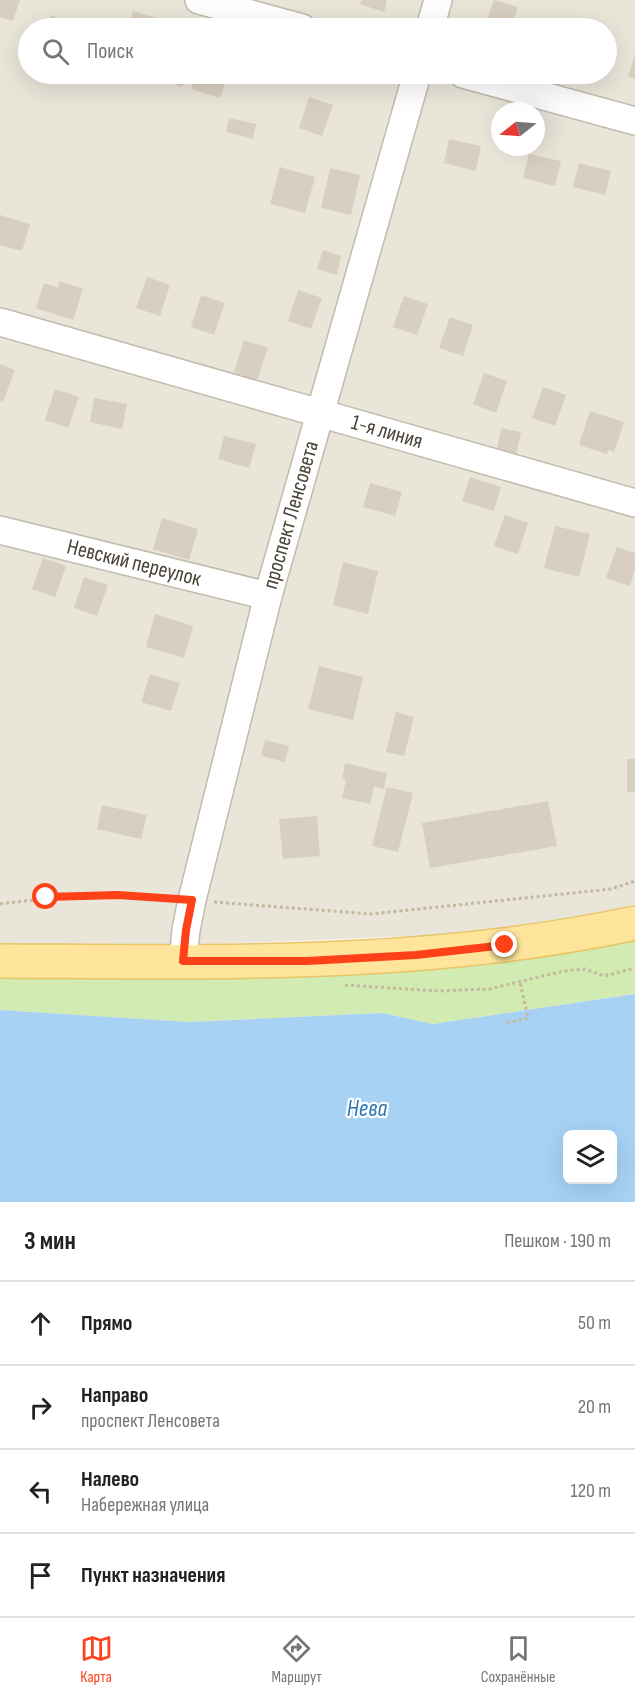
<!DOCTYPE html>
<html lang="ru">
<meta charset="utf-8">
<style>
body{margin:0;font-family:"Sofia Sans Condensed",sans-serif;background:#f6f6f6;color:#222}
.controls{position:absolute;right:18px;bottom:18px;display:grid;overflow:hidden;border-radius:9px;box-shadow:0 6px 24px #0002}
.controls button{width:54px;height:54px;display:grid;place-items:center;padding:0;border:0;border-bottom:2px solid #e0e0e0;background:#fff;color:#222;font:30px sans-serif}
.compass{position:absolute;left:491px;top:102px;width:54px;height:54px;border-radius:50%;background:#fff;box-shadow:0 6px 24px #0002;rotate:253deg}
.stop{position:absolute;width:18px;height:18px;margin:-14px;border:4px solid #ff4119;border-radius:50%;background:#fff}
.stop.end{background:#ff4119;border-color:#fff;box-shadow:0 2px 6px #0008}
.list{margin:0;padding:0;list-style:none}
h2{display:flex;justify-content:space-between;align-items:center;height:78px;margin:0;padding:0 24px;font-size:26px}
h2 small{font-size:20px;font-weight:400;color:#767676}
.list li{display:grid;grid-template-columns:39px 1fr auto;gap:18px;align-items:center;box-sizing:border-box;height:84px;padding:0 24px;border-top:2px solid #e0e0e0}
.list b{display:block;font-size:22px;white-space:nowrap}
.list p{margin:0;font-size:20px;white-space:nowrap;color:#767676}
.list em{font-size:20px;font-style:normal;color:#767676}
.icon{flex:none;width:33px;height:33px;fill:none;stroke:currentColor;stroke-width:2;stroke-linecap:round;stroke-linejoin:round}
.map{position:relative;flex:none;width:635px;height:1202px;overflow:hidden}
.search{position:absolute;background:#fff;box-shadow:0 6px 24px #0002;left:18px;right:18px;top:18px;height:66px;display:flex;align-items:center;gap:15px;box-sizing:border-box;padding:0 21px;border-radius:33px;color:#767676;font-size:22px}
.sheet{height:414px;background:#fff}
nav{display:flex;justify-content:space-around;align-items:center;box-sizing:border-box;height:84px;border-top:2px solid #e0e0e0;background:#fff;font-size:16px;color:#767676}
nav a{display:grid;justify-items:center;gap:3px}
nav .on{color:#ff4119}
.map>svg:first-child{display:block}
.residential{fill:#eae5d9;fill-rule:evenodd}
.green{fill:#d1ebb3}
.water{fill:#a7d2f4;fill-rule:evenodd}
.building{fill:#d8cfc0}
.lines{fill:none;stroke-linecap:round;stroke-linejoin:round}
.minor-casing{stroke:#c2bbad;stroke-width:30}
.major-casing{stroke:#e9c567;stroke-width:36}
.path{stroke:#c5b89e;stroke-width:3;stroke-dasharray:3 3;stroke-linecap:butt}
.minor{stroke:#fff;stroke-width:27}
.major{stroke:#ffe59b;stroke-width:33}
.route{stroke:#ff4119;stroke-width:8}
.labels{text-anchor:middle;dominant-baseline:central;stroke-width:4.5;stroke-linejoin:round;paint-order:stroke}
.street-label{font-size:22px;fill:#4b4438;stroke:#fff}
.water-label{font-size:24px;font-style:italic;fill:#2b77b4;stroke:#fff}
</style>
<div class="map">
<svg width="635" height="1202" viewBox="0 0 635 1202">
<rect width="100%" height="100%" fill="#f6f3eb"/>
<path class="residential" d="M 0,0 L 635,0 L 635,904 L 537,931 L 184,945 L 0,948 ZM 28,28 L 606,28 L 606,74 L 28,74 ZM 500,111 L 536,111 L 536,147 L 500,147 Z"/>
<polygon class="green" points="635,939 635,994 433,1024 382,1013 188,1022 0,1010 0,975 508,960 596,947"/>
<path class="water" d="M 635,994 L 635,1202 L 0,1202 L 0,1010 L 189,1022 L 382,1013 L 433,1024 ZM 568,1134 L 612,1134 L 612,1180 L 568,1180 Z"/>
<g class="building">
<polygon points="0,0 20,0 13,21 0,17"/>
<polygon points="361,0 387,0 384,12 360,4"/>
<polygon points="494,0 518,7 511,28 484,28"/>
<polygon points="133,11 167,21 165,28 120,28 122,21 130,23"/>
<polygon points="51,15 74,25 72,28 45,28"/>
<polygon points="635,55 635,79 628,76"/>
<polygon points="117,74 144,74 141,82"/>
<polygon points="161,74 187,74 182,87 159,79"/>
<polygon points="196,74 228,74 220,98 191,89"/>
<polygon points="309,97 333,105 322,136 299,128"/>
<polygon points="229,118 256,124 253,139 226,132"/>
<polygon points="449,139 481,146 476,171 444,163"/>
<polygon points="529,154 561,161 555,186 523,178"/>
<polygon points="579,163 611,171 605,195 573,187"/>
<polygon points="280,167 315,177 305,213 270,204"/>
<polygon points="330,168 360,175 351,215 321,208"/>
<polygon points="0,215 30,224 22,251 0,245"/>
<polygon points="323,250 341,256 337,275 317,269"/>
<polygon points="147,277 170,285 160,316 136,308"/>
<polygon points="60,281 83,289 73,320 36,308 44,283 58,288"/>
<polygon points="298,290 322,298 311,329 288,321"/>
<polygon points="201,295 225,303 214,335 191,327"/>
<polygon points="404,296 428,304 417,335 393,327"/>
<polygon points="450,317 473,325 463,356 439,348"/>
<polygon points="244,340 268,348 257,380 234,372"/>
<polygon points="0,364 15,370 3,402 0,400"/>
<polygon points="484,373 507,381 496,413 473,404"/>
<polygon points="543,387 566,395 555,426 532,418"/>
<polygon points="55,389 79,397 68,428 45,420"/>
<polygon points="94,398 127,404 122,429 90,422"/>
<polygon points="590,411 624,422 614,452 608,450 607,454 579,445"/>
<polygon points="501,428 521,432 516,455 497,450"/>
<polygon points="224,436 256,444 249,468 218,459"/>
<polygon points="470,477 501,487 494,511 462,501"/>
<polygon points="370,483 402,492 395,516 363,507"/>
<polygon points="505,515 528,523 518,554 494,546"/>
<polygon points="162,518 198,529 189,560 153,549"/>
<polygon points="555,526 590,534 579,577 544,568"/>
<polygon points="617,547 635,553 635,570 630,586 606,578"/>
<polygon points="43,558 66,566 55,597 32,589"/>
<polygon points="343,562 378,571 368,614 333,605"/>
<polygon points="84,577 108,585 97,616 74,608"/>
<polygon points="155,614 193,626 184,658 146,647"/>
<polygon points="319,666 363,677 353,720 308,709"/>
<polygon points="150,674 180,683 171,711 141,702"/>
<polygon points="396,712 414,717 404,756 386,752"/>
<polygon points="265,740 289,746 285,762 261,756"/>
<rect x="627" y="759" width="8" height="33"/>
<polygon points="345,763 387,773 384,789 374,786 370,804 342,798 346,780 342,779"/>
<polygon points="387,787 413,793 398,852 372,846"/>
<polygon points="548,801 557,846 430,868 422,823"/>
<polygon points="102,805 147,815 141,839 97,829"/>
<polygon points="317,816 320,856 283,859 279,819"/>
</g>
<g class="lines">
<g class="minor-casing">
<g id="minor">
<polyline points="199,0 302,28"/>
<polyline points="430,28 438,0"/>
<polyline points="463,74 635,121"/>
<polyline points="0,322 635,503"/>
<polyline points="0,530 268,596"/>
<polyline points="183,961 186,930 192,900 268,596 417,74"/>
</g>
</g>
<g class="major-casing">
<path id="major" d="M 0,961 C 212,962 426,968 635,923"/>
</g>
<g class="path">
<polyline points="214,902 371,914 611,889 635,881"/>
<path d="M 0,904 C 58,896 113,895 171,899"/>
<polyline points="345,985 438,991 489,989 564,971 585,969 604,976 635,968"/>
<polyline points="507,1023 528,1018 520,982"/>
</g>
<use href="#minor" class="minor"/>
<use href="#major" class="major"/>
</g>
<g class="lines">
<polyline class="route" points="46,897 118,895 192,900 186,930 183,961 307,961 416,955 505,945"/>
</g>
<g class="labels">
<g class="street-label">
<text transform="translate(387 432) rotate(16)">1-я линия</text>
<text transform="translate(291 515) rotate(-74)">проспект Ленсовета</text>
<text transform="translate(134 563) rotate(14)">Невский переулок</text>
</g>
<g class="water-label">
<text x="367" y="1108">Нева</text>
</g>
</g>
</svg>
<div class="controls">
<button><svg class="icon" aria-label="layers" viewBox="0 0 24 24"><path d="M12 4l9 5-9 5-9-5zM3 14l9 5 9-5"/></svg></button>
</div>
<svg class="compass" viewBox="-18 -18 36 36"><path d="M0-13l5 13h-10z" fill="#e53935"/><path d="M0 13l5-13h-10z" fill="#767676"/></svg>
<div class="stop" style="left:46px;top:897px"></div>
<div class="stop end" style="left:505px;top:945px"></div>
<div class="search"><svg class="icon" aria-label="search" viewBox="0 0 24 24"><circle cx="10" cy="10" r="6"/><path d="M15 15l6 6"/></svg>Поиск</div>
</div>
<section class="sheet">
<h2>3 мин<small>Пешком · 190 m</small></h2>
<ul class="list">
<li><svg class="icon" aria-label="ahead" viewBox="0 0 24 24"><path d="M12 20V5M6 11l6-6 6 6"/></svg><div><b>Прямо</b></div><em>50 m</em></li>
<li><svg class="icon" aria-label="right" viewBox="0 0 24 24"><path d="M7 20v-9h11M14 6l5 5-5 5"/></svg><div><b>Направо</b><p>проспект Ленсовета</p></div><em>20 m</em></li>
<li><svg class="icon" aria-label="left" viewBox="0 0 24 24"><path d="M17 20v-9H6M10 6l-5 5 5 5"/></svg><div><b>Налево</b><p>Набережная улица</p></div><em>120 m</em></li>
<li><svg class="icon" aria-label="arrive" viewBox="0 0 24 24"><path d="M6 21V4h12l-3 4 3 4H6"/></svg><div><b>Пункт назначения</b></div></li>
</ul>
</section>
<nav>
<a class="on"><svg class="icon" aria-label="map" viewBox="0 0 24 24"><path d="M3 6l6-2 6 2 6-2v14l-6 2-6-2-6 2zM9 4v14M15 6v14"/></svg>Карта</a>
<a><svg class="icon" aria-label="directions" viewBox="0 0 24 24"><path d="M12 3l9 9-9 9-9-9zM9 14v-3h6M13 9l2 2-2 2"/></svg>Маршрут</a>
<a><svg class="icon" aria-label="saved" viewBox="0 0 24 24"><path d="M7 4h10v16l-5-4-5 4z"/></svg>Сохранённые</a>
</nav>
